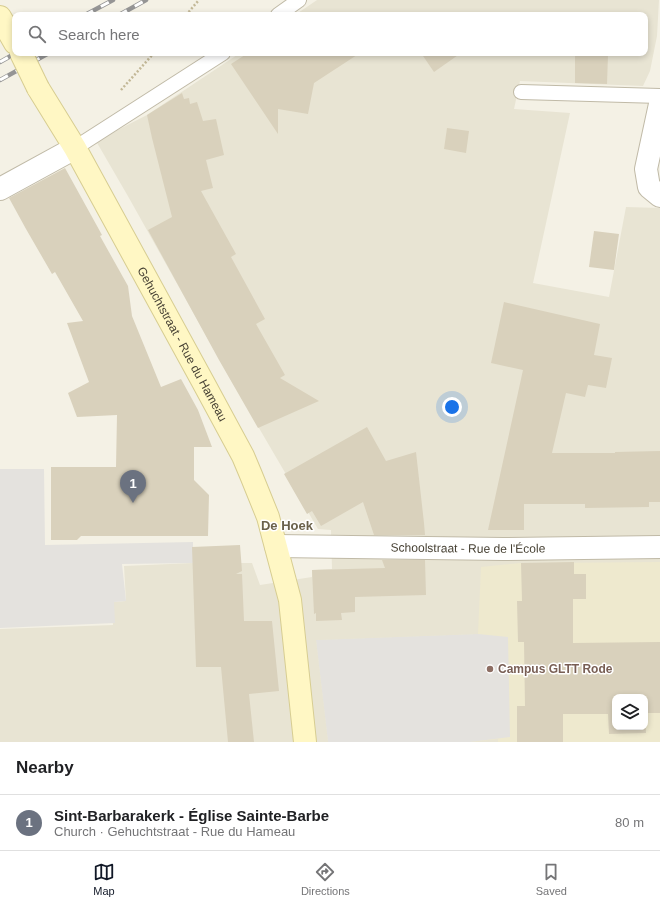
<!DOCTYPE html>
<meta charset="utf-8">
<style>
body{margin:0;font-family:Arial,sans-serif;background:#f2f2f2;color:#202124}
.controls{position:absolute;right:12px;bottom:12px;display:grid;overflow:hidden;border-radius:8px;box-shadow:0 2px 6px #0003}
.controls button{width:36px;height:36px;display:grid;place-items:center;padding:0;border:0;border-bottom:1px solid #e0e0e0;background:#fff;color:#202124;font:20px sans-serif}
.you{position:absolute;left:452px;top:407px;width:14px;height:14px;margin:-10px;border:3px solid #fff;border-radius:50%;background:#1a73e8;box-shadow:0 0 0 6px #1a73e833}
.badge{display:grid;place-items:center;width:26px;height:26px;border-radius:50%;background:#111827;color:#fff;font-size:13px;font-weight:700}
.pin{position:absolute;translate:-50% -33px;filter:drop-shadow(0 1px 2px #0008)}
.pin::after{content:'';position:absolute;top:21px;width:14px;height:12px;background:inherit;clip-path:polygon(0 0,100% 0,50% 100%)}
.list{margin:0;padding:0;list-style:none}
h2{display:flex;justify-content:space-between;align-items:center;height:52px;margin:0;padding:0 16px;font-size:17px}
h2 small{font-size:13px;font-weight:400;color:#757577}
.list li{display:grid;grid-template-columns:26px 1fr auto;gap:12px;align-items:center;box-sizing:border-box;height:56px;padding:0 16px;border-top:1px solid #e0e0e0}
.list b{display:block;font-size:15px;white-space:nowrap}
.list p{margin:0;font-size:13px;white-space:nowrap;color:#757577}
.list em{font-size:13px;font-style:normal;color:#757577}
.icon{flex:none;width:22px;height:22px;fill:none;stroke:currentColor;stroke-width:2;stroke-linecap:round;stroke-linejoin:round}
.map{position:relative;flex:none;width:660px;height:742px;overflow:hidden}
.search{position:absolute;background:#fff;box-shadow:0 2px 6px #0003;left:12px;right:12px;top:12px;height:44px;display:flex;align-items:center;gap:10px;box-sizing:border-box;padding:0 14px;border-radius:8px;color:#757577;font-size:15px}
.sheet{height:108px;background:#fff}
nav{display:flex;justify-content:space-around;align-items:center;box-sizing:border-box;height:56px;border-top:1px solid #e0e0e0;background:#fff;font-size:11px;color:#757577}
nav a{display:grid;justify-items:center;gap:2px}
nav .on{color:#111827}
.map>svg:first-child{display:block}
.residential{fill:#e8e4d3;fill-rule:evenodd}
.education{fill:#eee9ce;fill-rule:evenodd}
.parking{fill:#e4e2de}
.building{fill:#d9d1bc;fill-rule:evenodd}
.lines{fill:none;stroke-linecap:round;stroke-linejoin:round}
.lane-casing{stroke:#c0baa7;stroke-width:16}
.street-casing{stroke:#c0baa7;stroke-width:24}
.secondary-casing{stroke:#d7cd91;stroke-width:24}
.path{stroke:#c3b897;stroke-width:2.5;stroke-dasharray:2 2;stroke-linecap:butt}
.lane{stroke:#fff;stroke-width:14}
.street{stroke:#fff;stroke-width:22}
.secondary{stroke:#fff7c4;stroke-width:22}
.rail-casing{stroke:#959595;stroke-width:4.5}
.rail{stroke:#fff;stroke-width:3;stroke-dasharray:9;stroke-linecap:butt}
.secondary-bridge-casing{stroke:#d7cd91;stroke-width:24;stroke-linecap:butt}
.secondary-bridge{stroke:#fff7c4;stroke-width:22}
.education-dot{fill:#8d6e63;stroke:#fff;stroke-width:1.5}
.labels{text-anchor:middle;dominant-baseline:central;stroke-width:3;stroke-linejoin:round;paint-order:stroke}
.street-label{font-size:12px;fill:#474134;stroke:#fff}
.education-label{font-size:12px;font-weight:bold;fill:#785e54;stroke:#fff;text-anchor:start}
.neighbourhood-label{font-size:13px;font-weight:bold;fill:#6a614a;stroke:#fff}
</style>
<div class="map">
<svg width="660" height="742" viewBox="0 0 660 742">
<rect width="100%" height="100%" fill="#f4f1e5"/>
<path class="residential" d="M 317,0 L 659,0 L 657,36 L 650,71 L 643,86 L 520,81 L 514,109 L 570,113 L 533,283 L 609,297 L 626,207 L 660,208 L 660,742 L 0,742 L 0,629 L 113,625 L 112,602 L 126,601 L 124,566 L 193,563 L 252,563 L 260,585 L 312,577 L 312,570 L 332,569 L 331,530 L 318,529 L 231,380 L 129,198 L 96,141 L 147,115 L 240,53 L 645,53 L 645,15 L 295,15 ZM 615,697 L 645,697 L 645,727 L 615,727 Z"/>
<path class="education" d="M 660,562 L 660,742 L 498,742 L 498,739 L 470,742 L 328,742 L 316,640 L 478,634 L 481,567 L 521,563 L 542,563 ZM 615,697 L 645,697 L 645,727 L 615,727 Z"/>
<g class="parking">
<polygon points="0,469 44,469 45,545 193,542 193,563 122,564 126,601 114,602 115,623 0,628"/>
<polygon points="478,634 508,637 510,737 470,742 328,742 316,640"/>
</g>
<g class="building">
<polygon points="248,53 360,53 314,83 308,114 278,109 278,134 231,64"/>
<polygon points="421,53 461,53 434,72"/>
<polygon points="575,54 608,55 607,84 575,83"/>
<polygon points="182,93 184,99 189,98 190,104 197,102 203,121 216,119 224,155 206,160 213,188 201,191 236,254 231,257 265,319 256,324 285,375 280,378 319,401 258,428 219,360 148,230 172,217 152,138 147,115"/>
<polygon points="447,128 469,131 466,153 444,149"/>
<polygon points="65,168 102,235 100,236 128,286 132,316 161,387 181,379 198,410 212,447 194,447 194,480 209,495 208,536 81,536 77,540 51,540 51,467 116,467 117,415 77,417 68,393 89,382 67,323 83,321 55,272 52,274 26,229 9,198"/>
<polygon points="594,231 619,234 614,270 589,267"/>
<polygon points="504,302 600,324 594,355 612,358 606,388 588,385 585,397 566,393 552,453 615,453 615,452 660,451 660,502 649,502 649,507 585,508 585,504 524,504 524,530 488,530 523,370 491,363"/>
<polygon points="367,427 386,461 416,452 424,523 425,535 374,535 363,502 321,526 312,511 307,514 284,474"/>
<polygon points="240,545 242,571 236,574 242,574 244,621 272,621 279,691 249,694 254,742 228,742 221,667 196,667 192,547"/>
<polygon points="382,560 425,560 426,595 355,597 355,612 341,613 342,620 316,621 316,613 314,614 312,570 385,568"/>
<path d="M 574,562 L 574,574 L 586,574 L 586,599 L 573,599 L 573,643 L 660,642 L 660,713 L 645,713 L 646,733 L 609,734 L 608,714 L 563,714 L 563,742 L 517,742 L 517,706 L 525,706 L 524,642 L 518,642 L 517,601 L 522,601 L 521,563 ZM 615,697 L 645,697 L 645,727 L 615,727 Z"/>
</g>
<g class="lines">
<g class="lane-casing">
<g id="lane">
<polyline points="278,15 299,0"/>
<polyline points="521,92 660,96"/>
<polyline points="75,148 223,53"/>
</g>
</g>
<g class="street-casing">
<g id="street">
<polyline points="660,104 646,169 649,187 660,196"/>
<polyline points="0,189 75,148"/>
<path id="s1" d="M 276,546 L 503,549 L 660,547"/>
</g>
</g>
<g class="secondary-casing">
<g id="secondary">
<polyline points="0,17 15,43"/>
<path id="s2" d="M 38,88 L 75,148 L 203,382 L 243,456 L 251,475 L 268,517 L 290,600 L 305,742"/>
</g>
</g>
<g class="path">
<polyline points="186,15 199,0"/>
<polyline points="121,90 154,53"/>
</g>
<use href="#lane" class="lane"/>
<use href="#street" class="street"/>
<use href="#secondary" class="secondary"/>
<g class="rail-casing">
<g id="rail">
<polyline points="85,15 113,0"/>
<polyline points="119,15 146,0"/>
<polyline points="0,62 16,53"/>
<polyline points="0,80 49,53"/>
</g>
</g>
<use href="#rail" class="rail"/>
<g class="secondary-bridge-casing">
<polyline id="secondary-bridge" points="21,53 38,88"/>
</g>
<use href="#secondary-bridge" class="secondary-bridge"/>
</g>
<circle class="education-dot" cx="490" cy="669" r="4"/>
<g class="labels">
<g class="street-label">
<text stroke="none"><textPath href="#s2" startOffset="294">Gehuchtstraat - Rue du Hameau</textPath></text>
<text stroke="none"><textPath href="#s1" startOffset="192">Schoolstraat - Rue de l'École</textPath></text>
</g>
<g class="education-label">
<text x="498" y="669">Campus GLTT Rode</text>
</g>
<g class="neighbourhood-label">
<text x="287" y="525">De Hoek</text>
</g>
</g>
</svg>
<div class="controls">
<button><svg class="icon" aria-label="layers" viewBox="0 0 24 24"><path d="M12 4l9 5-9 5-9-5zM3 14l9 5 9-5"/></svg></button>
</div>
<div class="you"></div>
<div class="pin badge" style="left:133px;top:503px;background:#6b7280">1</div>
<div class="search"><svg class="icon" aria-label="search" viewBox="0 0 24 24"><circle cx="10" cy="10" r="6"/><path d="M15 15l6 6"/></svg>Search here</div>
</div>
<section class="sheet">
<h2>Nearby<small></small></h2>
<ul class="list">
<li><span class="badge" style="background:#6b7280">1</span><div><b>Sint-Barbarakerk - Église Sainte-Barbe</b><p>Church · Gehuchtstraat - Rue du Hameau</p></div><em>80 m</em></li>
</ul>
</section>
<nav>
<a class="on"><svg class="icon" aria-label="map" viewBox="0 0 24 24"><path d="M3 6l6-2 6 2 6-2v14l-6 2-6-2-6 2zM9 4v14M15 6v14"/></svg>Map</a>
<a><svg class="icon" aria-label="directions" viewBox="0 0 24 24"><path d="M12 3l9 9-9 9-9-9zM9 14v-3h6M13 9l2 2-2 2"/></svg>Directions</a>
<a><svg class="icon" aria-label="saved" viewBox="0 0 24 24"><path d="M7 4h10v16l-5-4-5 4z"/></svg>Saved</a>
</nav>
